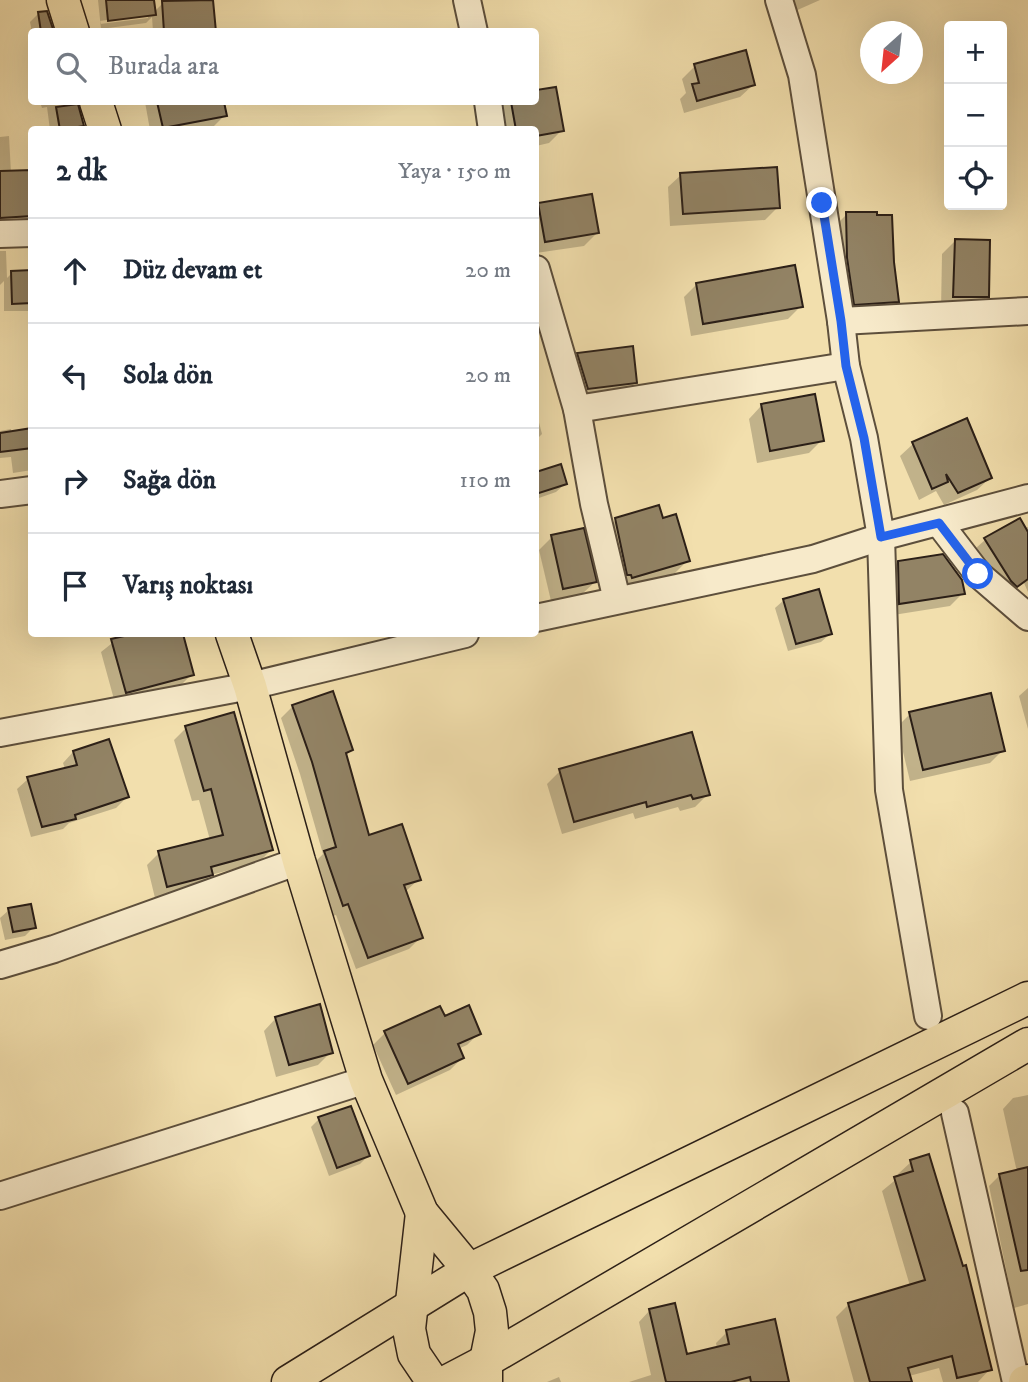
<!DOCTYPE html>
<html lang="tr">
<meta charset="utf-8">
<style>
body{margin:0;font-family:"IM FELL DW Pica",serif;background:#f2f2f3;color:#1f2937}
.controls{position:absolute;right:21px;top:21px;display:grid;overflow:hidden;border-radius:7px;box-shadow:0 7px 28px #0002}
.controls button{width:63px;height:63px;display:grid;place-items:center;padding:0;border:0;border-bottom:2px solid #e0e1e3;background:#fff;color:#1f2937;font:35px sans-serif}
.compass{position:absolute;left:860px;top:21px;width:63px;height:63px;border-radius:50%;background:#fff;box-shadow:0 7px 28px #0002;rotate:207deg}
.stop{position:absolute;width:21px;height:21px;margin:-16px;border:5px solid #2563eb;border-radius:50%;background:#fff}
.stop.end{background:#2563eb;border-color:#fff;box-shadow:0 2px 7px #0008}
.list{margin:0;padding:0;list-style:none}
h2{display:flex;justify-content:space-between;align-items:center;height:91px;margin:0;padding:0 28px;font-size:30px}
h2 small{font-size:23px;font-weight:400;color:#747a83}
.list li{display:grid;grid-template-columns:46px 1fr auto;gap:21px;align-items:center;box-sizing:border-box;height:105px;padding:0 28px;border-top:2px solid #e0e1e3}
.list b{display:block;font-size:26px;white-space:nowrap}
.list em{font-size:23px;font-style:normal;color:#747a83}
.icon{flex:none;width:38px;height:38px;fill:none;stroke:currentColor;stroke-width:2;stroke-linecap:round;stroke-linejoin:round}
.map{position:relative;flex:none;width:1028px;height:1382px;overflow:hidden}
.search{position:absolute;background:#fff;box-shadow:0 7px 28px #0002;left:28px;top:28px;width:511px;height:77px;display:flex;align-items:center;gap:18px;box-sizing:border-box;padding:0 24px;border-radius:7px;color:#747a83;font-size:26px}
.panel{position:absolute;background:#fff;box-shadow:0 7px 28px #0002;left:28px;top:126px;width:511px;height:511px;border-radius:7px}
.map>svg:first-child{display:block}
.shadow{fill:#0003;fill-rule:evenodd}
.building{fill:#928365;stroke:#2b1f17;stroke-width:2}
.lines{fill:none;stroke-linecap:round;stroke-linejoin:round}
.minor-casing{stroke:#5d4f3c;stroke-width:30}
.major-casing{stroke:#2b1f17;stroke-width:35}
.minor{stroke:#f7eaca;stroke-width:26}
.major{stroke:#f2dfad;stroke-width:32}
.route{stroke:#2563eb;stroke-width:9}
</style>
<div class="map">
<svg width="1028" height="1382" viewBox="0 0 1028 1382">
<rect width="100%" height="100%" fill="#f2dfad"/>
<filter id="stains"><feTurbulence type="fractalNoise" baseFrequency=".00286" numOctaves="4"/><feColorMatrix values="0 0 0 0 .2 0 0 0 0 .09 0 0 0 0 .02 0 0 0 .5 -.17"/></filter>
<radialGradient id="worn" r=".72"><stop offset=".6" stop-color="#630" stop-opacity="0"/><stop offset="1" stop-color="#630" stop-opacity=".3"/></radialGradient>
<g class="shadow">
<path d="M 98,0 L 153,0 L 154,12 L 163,3 L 212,0 L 214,32 L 153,32 L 152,17 L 146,23 L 101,29 ZM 148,14 L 148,18 L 100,24 L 100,21 Z"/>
<polygon points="778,0 820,0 784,16"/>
<polygon points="39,13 52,32 32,32 30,22"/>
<polygon points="695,66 753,85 740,97 684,113 680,99 686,93 682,79"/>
<polygon points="554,89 562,130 549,143 536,146 536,130 501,130 498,109 506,102 536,102 536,92"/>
<polygon points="40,102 76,102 82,126 79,130 50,130 47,107 42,108"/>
<polygon points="145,102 222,102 225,115 214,126 197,130 150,130"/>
<polygon points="9,136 11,173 32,172 32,227 0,229 0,137"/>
<polygon points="681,175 778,207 765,220 670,226 668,187"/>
<polygon points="539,204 597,233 584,246 536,253 536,208"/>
<polygon points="847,214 897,302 886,312 844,314 836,225"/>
<polygon points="955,241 987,297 974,309 941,309 942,254"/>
<polygon points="0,251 6,251 7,278 12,273 32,273 32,311 4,311 4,281 0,285"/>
<polygon points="697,284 801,306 788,319 691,336 684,297"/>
<polygon points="578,355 635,383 623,396 575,401 565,367"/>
<polygon points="761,406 822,440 809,453 757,463 749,419"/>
<polygon points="536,415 537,415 542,434 536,440"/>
<polygon points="11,429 11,433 32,430 32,470 13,473 11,457 0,458 0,431"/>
<polygon points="913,444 990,478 977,490 944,505 936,491 919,500 900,456"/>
<polygon points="559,466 565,484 556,492 536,499 536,473"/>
<polygon points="616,520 662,520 688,560 675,573 619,589 603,532"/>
<polygon points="1019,520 1024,528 1028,527 1028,592 1024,583 1008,594 976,548 985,540"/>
<polygon points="552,537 595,582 582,594 551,601 539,550"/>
<polygon points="898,562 963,593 950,606 887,616 885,575"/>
<polygon points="784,600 830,634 821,642 788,651 775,608"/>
<polygon points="115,634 181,634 192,674 181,685 115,703 101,652 116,640"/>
<polygon points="1028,688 1028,729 1019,696"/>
<polygon points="293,706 351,750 345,756 368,838 419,879 405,892 421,937 409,949 356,969 336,915 331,917 312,865 323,854 300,774 281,718"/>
<polygon points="910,714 1003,750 990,763 910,781 897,727"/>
<polygon points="186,728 271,850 259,862 211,875 199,887 155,898 147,865 159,853 210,840 199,800 192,801 174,740"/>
<polygon points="73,752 127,797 116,808 69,823 63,829 31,837 17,789 28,779 65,769 63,763"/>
<polygon points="560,771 708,794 695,807 680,811 678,807 635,819 633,813 562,834 547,784"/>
<polygon points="9,910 34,927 25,936 5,940 0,918"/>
<polygon points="439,1008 444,1018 479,1033 467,1045 458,1049 462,1058 450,1070 396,1095 373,1045 385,1033"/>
<polygon points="276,1018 331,1052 318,1065 276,1077 264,1031"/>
<polygon points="1028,1095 1028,1304 1014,1308 989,1186 1000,1175 1017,1172 1003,1109 1013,1098"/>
<polygon points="319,1119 368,1156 360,1164 329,1176 311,1127"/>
<polygon points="911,1162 990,1369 978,1382 943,1382 939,1368 909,1376 910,1382 854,1382 836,1317 849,1304 910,1286 882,1191 899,1177 898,1174"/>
<polygon points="650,1310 686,1356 717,1349 716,1343 727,1332 787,1382 629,1382 651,1375 639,1322"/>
<polygon points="559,1377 561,1382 547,1382"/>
</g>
<g class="building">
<polygon points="106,0 154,0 156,15 108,21"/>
<polygon points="213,0 216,32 164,32 162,1"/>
<polygon points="47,11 54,32 41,32 38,12"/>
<polygon points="746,50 755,85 697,101 692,84 699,83 694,64"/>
<polygon points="556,87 564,131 536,136 536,130 516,130 511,102 536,102 536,90"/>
<polygon points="157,102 224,102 227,116 163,128"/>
<polygon points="78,104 84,126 60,130 56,107"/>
<polygon points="777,167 780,208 683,214 680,173"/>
<polygon points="32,170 32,216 0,218 0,171"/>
<polygon points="592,194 599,233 545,242 538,203"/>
<polygon points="846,212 877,212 877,215 892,215 894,262 899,302 854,305 847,258"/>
<polygon points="955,239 990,240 989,297 953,297"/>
<polygon points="795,265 803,307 703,324 696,283"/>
<polygon points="32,270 32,303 12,304 11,271"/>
<polygon points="633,346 637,383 588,389 577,353"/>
<polygon points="815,394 824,441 770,451 761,404"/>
<polygon points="967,418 992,478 958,493 946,474 948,482 932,489 912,442"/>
<polygon points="32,428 32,448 0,452 0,433"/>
<polygon points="561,464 567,484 536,494 536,472"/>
<polygon points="659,505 663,518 676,514 690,561 632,578 631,575 627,575 615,518"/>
<polygon points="1020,518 1028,532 1028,579 1017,587 1011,581 984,538"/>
<polygon points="584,528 597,582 563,589 551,535"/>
<polygon points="943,554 962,580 965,594 899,604 898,561"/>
<polygon points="819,589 832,634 796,644 783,599"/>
<polygon points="133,634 183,634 194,675 126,693 111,639"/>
<polygon points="333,691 353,750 346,753 369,835 402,824 421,880 404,885 423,938 368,958 348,904 343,906 324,851 336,847 312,762 292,705"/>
<polygon points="991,693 1005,751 923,770 909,712"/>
<polygon points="234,712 273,850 211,867 213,875 167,887 158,851 223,835 211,789 204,791 185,726"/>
<polygon points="692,732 710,795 693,799 691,795 647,807 646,802 574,822 559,769"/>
<polygon points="109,739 129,797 75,815 76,819 42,827 27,777 77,765 73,751"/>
<polygon points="31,904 36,928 13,932 8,908"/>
<polygon points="320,1004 333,1053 289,1065 275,1017"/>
<polygon points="469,1005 481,1034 458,1044 464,1058 408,1084 384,1031 440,1006 445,1016"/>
<polygon points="351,1106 370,1156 337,1168 318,1117"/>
<polygon points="929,1154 963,1266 966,1265 992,1370 957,1378 952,1356 908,1368 912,1382 870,1382 848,1303 925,1280 894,1177 913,1171 910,1160"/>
<polygon points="1028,1167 1028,1270 1021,1271 999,1174"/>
<polygon points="675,1303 687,1354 729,1344 726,1330 775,1319 789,1382 751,1382 750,1377 731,1382 666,1382 649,1309"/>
</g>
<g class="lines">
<g class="minor-casing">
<g id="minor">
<polyline points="467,0 474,32"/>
<polyline points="779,0 802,75 841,321 846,366 864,438 881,537 889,790 928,1016"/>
<polyline points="488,102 492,130"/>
<polyline points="0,234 32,233"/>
<polyline points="536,269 577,409 594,504 617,600"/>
<polyline points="841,321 1028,311"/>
<polyline points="577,409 846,366"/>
<polyline points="0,494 32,490"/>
<polyline points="939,523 978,574 1028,617"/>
<polyline points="536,618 813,559 881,537 1028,498"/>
<polyline points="0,733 250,686 465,634"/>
<polyline points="0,965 54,949 299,861"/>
<polyline points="955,1113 1016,1382"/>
<polyline points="0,1196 366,1080"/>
</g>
</g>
<g class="major-casing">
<g id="major">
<polyline points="63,0 73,32"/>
<polyline points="96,102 105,130"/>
<polyline points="232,634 250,686 299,861 366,1080 422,1213 469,1270 483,1290 490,1312 492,1331 486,1361 486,1382"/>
<polyline points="422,1213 409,1329 414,1354 433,1382"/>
<polyline points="288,1382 469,1270 1028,998"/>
<polyline points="446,1382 486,1361 1028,1044"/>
<polyline points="1025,1382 1028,1381"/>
</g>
</g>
<use href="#minor" class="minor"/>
<use href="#major" class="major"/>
</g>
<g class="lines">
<polyline class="route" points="822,203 841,321 846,366 864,438 881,537 939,523 978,574"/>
</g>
<rect width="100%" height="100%" filter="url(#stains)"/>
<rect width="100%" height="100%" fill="url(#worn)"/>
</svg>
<div class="controls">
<button>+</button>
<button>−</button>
<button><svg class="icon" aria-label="locate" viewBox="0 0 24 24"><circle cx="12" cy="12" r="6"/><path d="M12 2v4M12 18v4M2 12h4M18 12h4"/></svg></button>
</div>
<svg class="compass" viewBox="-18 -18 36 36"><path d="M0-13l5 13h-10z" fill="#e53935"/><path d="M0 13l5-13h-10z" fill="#747a83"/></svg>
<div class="stop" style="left:978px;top:574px"></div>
<div class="stop end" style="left:822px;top:203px"></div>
<div class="search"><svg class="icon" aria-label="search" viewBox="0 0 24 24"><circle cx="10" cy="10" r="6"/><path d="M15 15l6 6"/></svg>Burada ara</div>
<section class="panel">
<h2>2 dk<small>Yaya · 150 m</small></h2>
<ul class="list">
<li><svg class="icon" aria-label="ahead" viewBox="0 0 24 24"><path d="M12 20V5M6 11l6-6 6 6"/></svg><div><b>Düz devam et</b></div><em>20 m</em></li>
<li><svg class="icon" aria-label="left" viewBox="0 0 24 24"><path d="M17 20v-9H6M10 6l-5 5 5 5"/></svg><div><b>Sola dön</b></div><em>20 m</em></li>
<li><svg class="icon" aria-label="right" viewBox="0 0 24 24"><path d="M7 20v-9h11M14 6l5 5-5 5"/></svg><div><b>Sağa dön</b></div><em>110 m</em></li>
<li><svg class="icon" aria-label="arrive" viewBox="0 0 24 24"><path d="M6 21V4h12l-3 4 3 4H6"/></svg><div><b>Varış noktası</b></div></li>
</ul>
</section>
</div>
